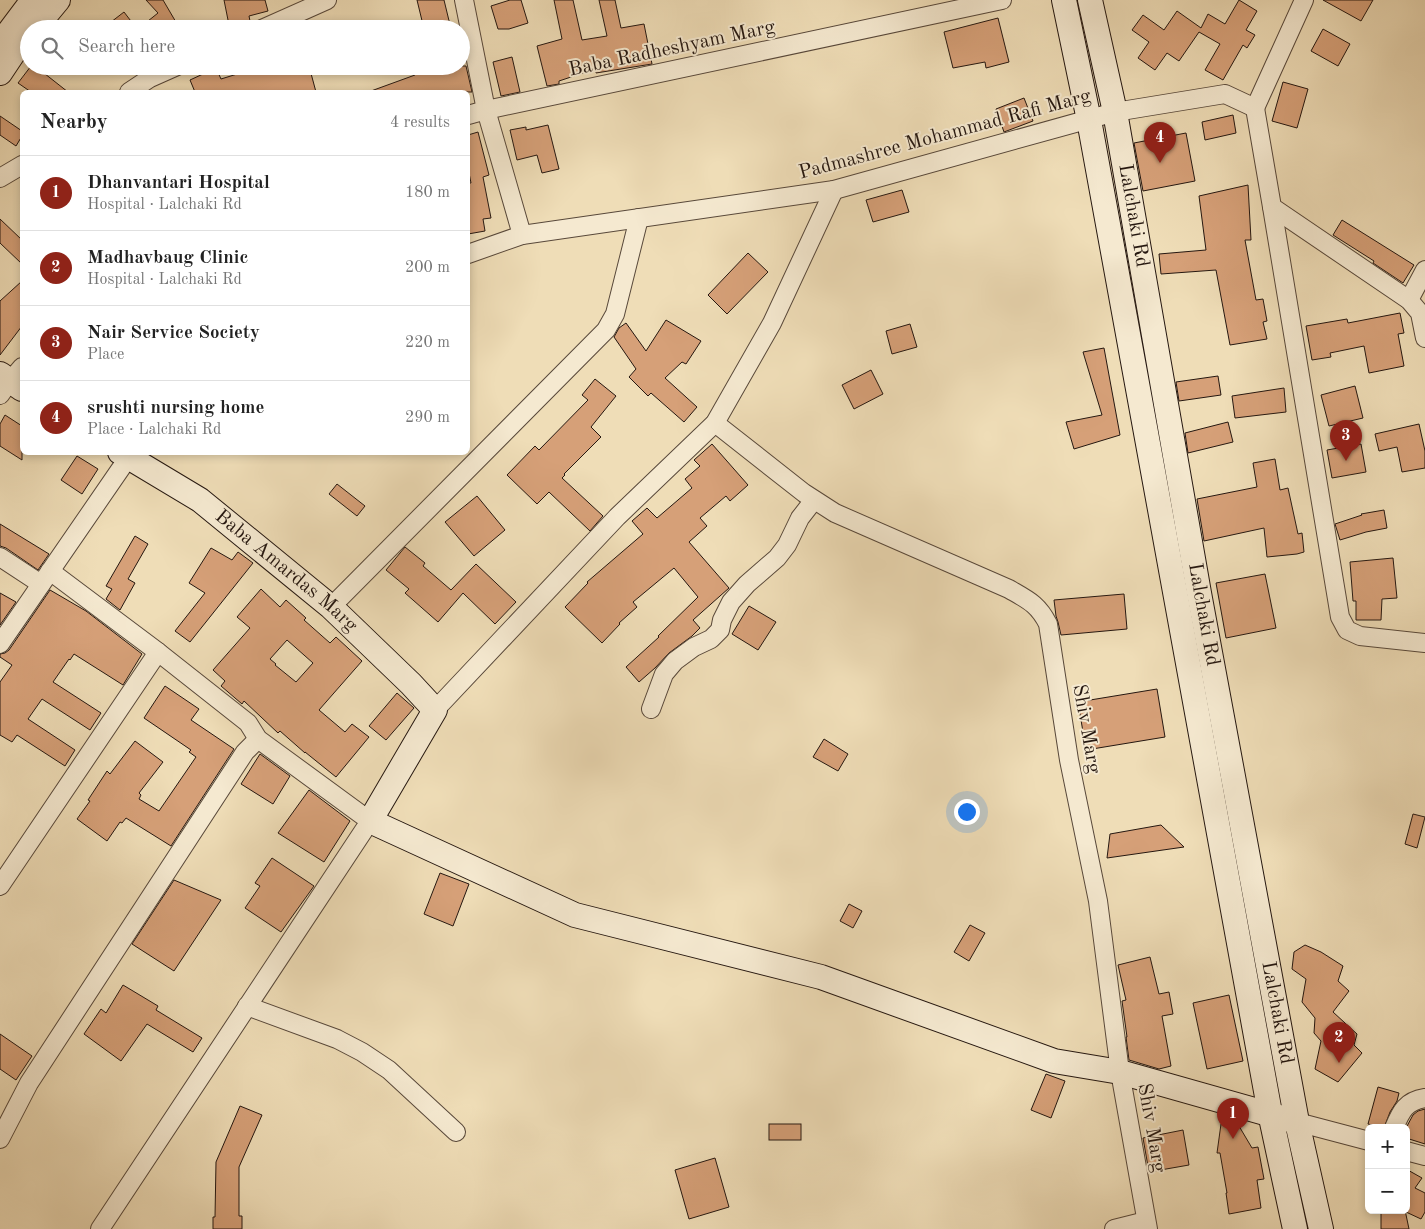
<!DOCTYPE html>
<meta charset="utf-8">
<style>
body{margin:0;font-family:"Old Standard TT",serif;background:#f2f2f2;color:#222}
.controls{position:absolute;right:15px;bottom:15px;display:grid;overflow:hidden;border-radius:8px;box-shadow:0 2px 8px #0003}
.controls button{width:45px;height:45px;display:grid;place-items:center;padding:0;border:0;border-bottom:1px solid #e0e0e0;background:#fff;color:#222;font:25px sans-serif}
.you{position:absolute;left:966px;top:811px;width:18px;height:18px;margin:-12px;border:4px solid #fff;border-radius:50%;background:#1a73e8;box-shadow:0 0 0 8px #1a73e833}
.badge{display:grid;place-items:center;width:32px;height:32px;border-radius:50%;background:#8f2418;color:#fff;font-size:16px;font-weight:700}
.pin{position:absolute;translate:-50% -41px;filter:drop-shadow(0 1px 2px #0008)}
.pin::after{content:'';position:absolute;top:26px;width:18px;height:15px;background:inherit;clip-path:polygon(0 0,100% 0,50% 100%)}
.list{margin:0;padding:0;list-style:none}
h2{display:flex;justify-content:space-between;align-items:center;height:65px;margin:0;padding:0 20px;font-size:21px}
h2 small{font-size:16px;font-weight:400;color:#767676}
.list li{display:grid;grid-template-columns:32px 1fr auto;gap:15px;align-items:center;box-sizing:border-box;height:75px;padding:0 20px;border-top:1px solid #e0e0e0}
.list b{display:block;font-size:19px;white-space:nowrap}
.list p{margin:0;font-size:16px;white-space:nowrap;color:#767676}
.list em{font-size:16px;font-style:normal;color:#767676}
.icon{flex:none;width:28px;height:28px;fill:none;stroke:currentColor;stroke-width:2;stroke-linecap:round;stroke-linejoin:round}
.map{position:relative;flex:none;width:1425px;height:1229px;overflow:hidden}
.search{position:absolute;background:#fff;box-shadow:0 2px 8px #0003;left:20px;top:20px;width:450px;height:55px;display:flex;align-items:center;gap:12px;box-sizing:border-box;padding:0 18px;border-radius:28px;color:#767676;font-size:19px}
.panel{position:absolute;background:#fff;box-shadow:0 2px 8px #0003;left:20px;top:90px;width:450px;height:365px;border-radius:8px}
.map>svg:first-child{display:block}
.building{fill:#d6a078;stroke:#251710;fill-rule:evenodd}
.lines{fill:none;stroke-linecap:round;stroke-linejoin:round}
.street-casing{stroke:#58483a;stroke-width:20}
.secondary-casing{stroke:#251710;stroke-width:26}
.street{stroke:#f5e9d0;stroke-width:18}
.secondary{stroke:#f5e9d0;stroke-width:24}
.labels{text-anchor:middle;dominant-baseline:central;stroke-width:4;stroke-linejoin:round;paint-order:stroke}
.street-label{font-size:20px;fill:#251710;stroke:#f5e9d0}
</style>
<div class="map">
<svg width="1425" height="1229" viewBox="0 0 1425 1229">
<rect width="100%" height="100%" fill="#efddb7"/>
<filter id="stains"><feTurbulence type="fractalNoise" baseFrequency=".004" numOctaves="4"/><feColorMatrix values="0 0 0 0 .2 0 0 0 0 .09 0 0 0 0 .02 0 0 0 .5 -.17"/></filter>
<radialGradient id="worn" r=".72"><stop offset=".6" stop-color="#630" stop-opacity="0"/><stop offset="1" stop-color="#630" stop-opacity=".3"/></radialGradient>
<g class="building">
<polygon points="146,0 163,0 180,29 138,29 158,13"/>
<polygon points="224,0 265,0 268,11 249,16 250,21 229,25"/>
<polygon points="417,0 444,0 451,29 424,29"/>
<polygon points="510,0 521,0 528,23 509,29 498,29 491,6"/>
<polygon points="554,0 573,0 582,40 607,36 599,0 615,0 621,28 644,24 652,64 596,73 595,69 559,81 559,84 547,86 537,46 562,39"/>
<polygon points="1239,0 1257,11 1246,30 1255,35 1247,48 1243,45 1223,80 1205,70 1220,44 1199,32 1179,61 1167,53 1155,70 1138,58 1149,42 1132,30 1143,15 1164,30 1177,11 1201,28 1208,14 1225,24"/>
<polygon points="1323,0 1373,0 1361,21"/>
<polygon points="124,12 137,29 102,29"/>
<polygon points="998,18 1009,62 986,68 985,62 953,68 944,32"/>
<polygon points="1323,29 1350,44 1338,66 1311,51"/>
<polygon points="512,57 520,92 501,96 493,62"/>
<polygon points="31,66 35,66 68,92 31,92 18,83"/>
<polygon points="263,66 309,66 316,92 195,92 190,80 216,68 221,79"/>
<polygon points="422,66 466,66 472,92 372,92 371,91 415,75 413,69"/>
<polygon points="1283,82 1308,89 1297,128 1272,121"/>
<polygon points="1024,98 1033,121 1004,132 996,109"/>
<polygon points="1233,115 1236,133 1205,140 1202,122"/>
<polygon points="0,116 22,131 22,136 16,146 0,135"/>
<polygon points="548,125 559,169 542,173 537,155 517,160 510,130 526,127 526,130"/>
<polygon points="478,132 489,175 483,177 491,218 483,219 485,231 468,234 468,183 471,183 468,168 468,135"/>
<polygon points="1186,133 1195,181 1143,191 1134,143"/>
<polygon points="1248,185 1251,240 1245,240 1256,300 1263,299 1267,321 1263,322 1267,339 1230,345 1216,270 1161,274 1159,254 1206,250 1199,196"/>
<polygon points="902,190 909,212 873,222 866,200"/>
<polygon points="0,219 22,240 22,264 0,243"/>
<polygon points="1342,220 1414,265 1403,283 1373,263 1374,261 1333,235"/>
<polygon points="748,253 768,272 727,314 708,295"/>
<polygon points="22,281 22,326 0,355 0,301"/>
<polygon points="1400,313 1404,333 1398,334 1404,366 1369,373 1364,346 1330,353 1331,357 1312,360 1306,326 1347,319 1348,323"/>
<polygon points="666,320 701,341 686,364 682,362 665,378 697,407 684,422 651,393 648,396 629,377 636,369 614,337 619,328 626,323 646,351"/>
<polygon points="910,324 917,347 892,354 886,331"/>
<polygon points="1104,348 1120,435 1074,449 1066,422 1102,415 1083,352"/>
<polygon points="871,370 883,394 854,409 842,385"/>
<polygon points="1218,376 1221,395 1179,401 1176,382"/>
<polygon points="595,379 616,396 591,427 601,437 564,474 565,475 562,478 603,516 590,531 549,492 537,504 507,475 535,446 539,450 588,400 582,395"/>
<polygon points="1355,386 1363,418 1329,426 1321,395"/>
<polygon points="1284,388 1286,412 1235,418 1232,396"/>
<polygon points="5,415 22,426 22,460 0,446 0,424"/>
<polygon points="1228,422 1233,442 1188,453 1185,433"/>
<polygon points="1419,424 1425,451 1425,468 1402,472 1397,447 1379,451 1375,434"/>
<polygon points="712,444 748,485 730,501 726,496 700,518 707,526 689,542 729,588 693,620 700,628 692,636 669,653 655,668 639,682 626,667 659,637 658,636 698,597 674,568 633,602 637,607 619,623 620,624 602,643 565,607 588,583 587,582 643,534 632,521 647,508 657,518 692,488 685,479 700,466 694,460"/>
<polygon points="1361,444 1366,472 1332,478 1327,450"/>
<polygon points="77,456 98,469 82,494 61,480"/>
<polygon points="1275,459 1280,490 1288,488 1298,534 1302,533 1304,552 1297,554 1267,557 1264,528 1204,541 1197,499 1257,487 1253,463"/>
<polygon points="337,484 365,506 357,516 329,494"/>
<polygon points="477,496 505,530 474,556 445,522"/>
<polygon points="1384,510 1387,528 1366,532 1340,540 1335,524 1362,515 1361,514"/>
<polygon points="0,524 49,554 38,570 6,548 0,546"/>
<polygon points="135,536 148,544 128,579 135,583 120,610 106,599 112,589 106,586"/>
<polygon points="405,547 425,563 423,566 451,590 476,564 516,602 495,624 463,593 438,622 405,593 409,589 386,570"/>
<polygon points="211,548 232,560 238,552 253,563 190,642 175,631 205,593 189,583"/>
<polygon points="1393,558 1397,598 1382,599 1381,620 1356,620 1356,601 1353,601 1350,562"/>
<polygon points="1265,574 1276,628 1226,638 1216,583"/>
<path d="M 261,589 L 280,607 L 286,600 L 306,618 L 304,620 L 330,643 L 336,637 L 362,661 L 319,710 L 345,732 L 352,724 L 369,737 L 336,777 L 305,752 L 305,753 L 280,731 L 278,733 L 244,701 L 242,704 L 221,686 L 225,681 L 213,670 L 250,628 L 237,617 ZM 287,640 L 313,663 L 296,682 L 275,665 L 276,664 L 270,659 Z"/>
<polygon points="50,590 86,611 142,654 123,685 74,654 70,660 69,659 53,682 101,713 90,730 42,699 28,719 75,750 65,766 17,735 12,742 0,735 0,682 12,665 0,657 0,654 5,653 9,650"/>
<polygon points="0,593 16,602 0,625"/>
<polygon points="1124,594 1127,629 1061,635 1058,622 1056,616 1054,600"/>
<polygon points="749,606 776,622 758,650 732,634"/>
<polygon points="165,686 199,709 191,720 234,749 171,846 126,818 122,823 120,822 107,841 77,819 90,801 88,800 107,771 110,774 135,741 163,762 139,793 141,795 139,799 159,811 196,757 189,752 191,750 144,718"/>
<polygon points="1157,689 1165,737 1086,750 1078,702"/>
<polygon points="397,693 414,708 386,740 369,726"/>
<polygon points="824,739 848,754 838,771 813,757"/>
<polygon points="260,754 290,776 273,804 241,784"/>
<polygon points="309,790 350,821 324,862 278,833"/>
<polygon points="1413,814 1425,817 1417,848 1405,844"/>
<polygon points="1161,825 1184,847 1107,858 1110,834"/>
<polygon points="272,858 314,886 281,932 245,908 260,886 255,883"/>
<polygon points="440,873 469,884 453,926 424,914"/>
<polygon points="174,880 221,900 174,971 132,944"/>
<polygon points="849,904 862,911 853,928 840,921"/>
<polygon points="970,925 985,933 969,961 954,952"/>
<polygon points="1305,945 1321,952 1343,966 1338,981 1349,991 1333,1012 1357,1034 1354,1045 1362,1053 1338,1082 1315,1069 1321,1041 1314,1033 1315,1018 1302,1002 1306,979 1292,969 1294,952"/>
<polygon points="1150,957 1159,994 1169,992 1173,1014 1162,1016 1171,1066 1159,1069 1129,1060 1126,1037 1127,1037 1122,1001 1126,1000 1118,965"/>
<polygon points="123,985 158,1006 156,1010 202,1038 193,1052 147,1024 121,1061 84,1034 101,1009 106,1013"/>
<polygon points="1229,995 1243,1061 1207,1069 1193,1003"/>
<polygon points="0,1034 32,1056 16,1080 0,1069"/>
<polygon points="1046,1074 1065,1081 1051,1118 1031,1110"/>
<polygon points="1378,1087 1399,1093 1397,1101 1390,1112 1384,1128 1368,1124"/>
<polygon points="240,1106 262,1115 239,1167 239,1216 242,1216 242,1229 213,1229 213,1217 215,1217 216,1162"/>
<polygon points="1425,1109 1425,1144 1406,1138 1406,1128 1413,1115 1418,1111"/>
<polygon points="1236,1121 1252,1148 1258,1147 1264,1179 1257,1180 1261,1208 1229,1214 1226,1193 1227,1193 1220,1153 1217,1153 1221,1124"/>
<rect x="769" y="1124" width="32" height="16"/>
<polygon points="1183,1130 1189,1165 1149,1172 1143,1138"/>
<polygon points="715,1158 729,1207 689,1219 675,1170"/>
<polygon points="1406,1169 1422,1178 1415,1188 1425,1193 1425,1212 1421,1219 1406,1212"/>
<polygon points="1381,1210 1405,1210 1409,1229 1381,1229"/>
</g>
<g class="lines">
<g class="street-casing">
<g id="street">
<polyline points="464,0 486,110 522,235"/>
<polyline points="262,29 327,0"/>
<polyline points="129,92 150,78 177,66"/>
<polyline points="1255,108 1272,207 1409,300 1420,313 1425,338"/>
<polyline points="1255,108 1304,0"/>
<polyline points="468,115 486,110 1002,0"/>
<polyline points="0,178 22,165"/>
<polyline points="1272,207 1340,617 1347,630 1360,636 1425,643"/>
<polyline points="468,254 522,235 834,190 1115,112 1225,94 1255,108"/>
<polyline points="1409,300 1425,270"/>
<polyline points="0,395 10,381 22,367"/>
<path d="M 715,423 L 804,493 L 835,513 L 1009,589 C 1028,600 1038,604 1048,624 L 1069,760 L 1098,901 L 1120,1072 L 1148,1229"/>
<polyline points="0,557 41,584"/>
<polyline points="50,571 158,652 248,723 258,739 370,821 100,1229"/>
<polyline points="331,607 606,330 615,314 639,218"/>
<polyline points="0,644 128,458 133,452"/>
<polyline points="651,709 664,674 675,661 694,647 711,639 720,630 722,620 731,602 747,584 777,558 787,545 800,518 814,500"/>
<polyline points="435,710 617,517 715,423 772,323 834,190"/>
<polyline points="0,886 158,652"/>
<polyline points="247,1006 337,1039 362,1052 389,1070 456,1132"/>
<polyline points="1297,1122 1369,1141"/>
<path d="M 1394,1128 C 1401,1111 1406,1101 1425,1098"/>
<polyline points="0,1139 29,1083 245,752 258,739"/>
<polyline points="1406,1151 1425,1156"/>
<polyline points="1114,1229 1146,1221"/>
</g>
</g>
<g class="secondary-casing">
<g id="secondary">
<polyline points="1064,0 1089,120 1270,1113 1295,1229"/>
<path id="s1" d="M 1090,0 L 1115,112 L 1199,593 L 1297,1122 L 1321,1229"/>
<polyline points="34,29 58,0"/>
<polyline points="0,44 33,0"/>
<polyline points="0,73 14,52 29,35"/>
<polyline points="0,374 22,389"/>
<path id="s2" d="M 120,452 L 200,500 L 331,607 L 411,684 L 435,710 L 370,821 L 575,915 L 821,977 L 1054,1061 L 1120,1072 L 1297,1122"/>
</g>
</g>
<use href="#street" class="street"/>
<use href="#secondary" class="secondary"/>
</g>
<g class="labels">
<g class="street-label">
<text transform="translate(672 49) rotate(-12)">Baba Radheshyam Marg</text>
<text transform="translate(945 135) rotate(-15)">Padmashree Mohammad Rafi Marg</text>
<text stroke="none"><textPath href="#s1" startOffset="220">Lalchaki Rd</textPath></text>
<text stroke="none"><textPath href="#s2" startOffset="205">Baba Amardas Marg</textPath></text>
<text stroke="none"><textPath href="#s1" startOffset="625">Lalchaki Rd</textPath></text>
<text transform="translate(1086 729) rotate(80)">Shiv Marg</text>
<text stroke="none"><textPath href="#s1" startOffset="1030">Lalchaki Rd</textPath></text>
<text transform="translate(1151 1128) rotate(80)">Shiv Marg</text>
</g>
</g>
<rect width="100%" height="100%" filter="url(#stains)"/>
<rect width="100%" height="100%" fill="url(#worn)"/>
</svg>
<div class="controls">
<button>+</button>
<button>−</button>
</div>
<div class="you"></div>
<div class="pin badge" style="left:1233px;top:1139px">1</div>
<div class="pin badge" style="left:1339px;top:1063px">2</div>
<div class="pin badge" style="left:1346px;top:461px">3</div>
<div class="pin badge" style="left:1160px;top:163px">4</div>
<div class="search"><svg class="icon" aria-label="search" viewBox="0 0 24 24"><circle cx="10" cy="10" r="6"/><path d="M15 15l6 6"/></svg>Search here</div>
<section class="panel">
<h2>Nearby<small>4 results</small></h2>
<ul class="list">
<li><span class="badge">1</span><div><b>Dhanvantari Hospital</b><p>Hospital · Lalchaki Rd</p></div><em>180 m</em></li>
<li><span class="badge">2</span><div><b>Madhavbaug Clinic</b><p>Hospital · Lalchaki Rd</p></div><em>200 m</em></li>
<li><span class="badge">3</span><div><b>Nair Service Society</b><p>Place</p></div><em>220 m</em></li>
<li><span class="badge">4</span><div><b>srushti nursing home</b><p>Place · Lalchaki Rd</p></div><em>290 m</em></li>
</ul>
</section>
</div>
